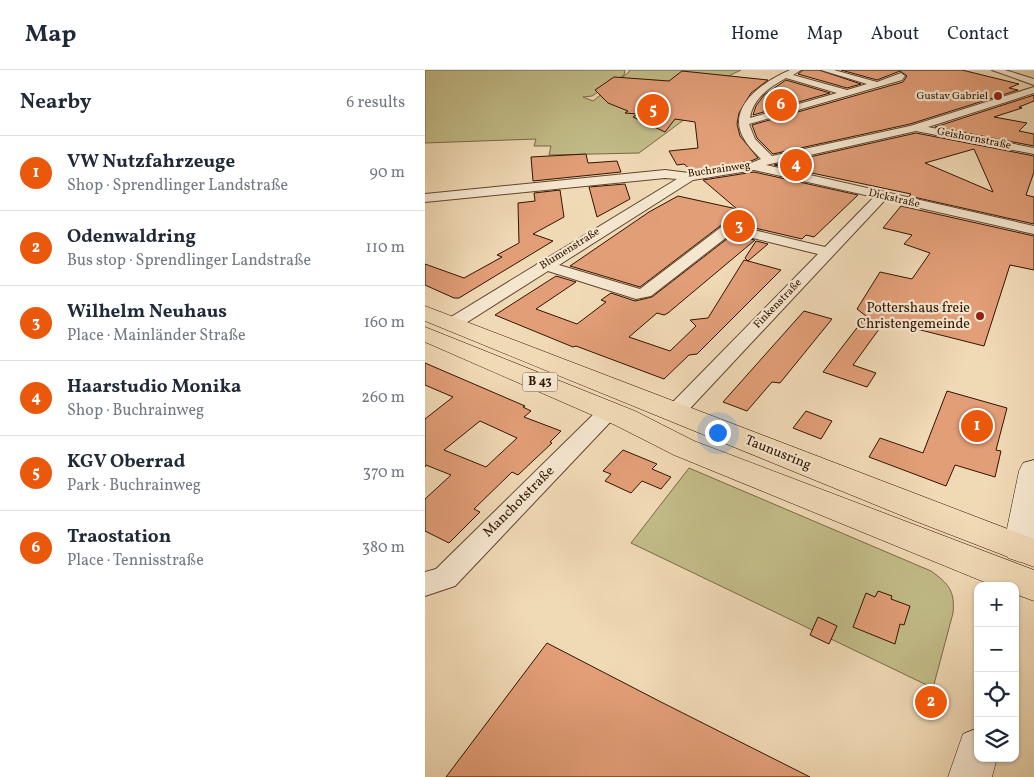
<!DOCTYPE html>
<meta charset="utf-8">
<style>
body{margin:0;font-family:Vollkorn,serif;background:#f2f2f3;color:#1f2937}
.controls{position:absolute;right:15px;bottom:15px;display:grid;overflow:hidden;border-radius:10px;box-shadow:0 1px 4px #0004}
.controls button{width:45px;height:45px;display:grid;place-items:center;padding:0;border:0;border-bottom:1px solid #e0e1e3;background:#fff;color:#1f2937;font:25px sans-serif}
.you{position:absolute;left:292px;top:362px;width:18px;height:18px;margin:-12px;border:4px solid #fff;border-radius:50%;background:#1a73e8;box-shadow:0 0 0 8px #1a73e833}
.badge{display:grid;place-items:center;width:32px;height:32px;border-radius:50%;background:#ea580c;color:#fff;font-size:16px;font-weight:700}
.pin{position:absolute;translate:-50% -50%;border:2px solid #fff;box-shadow:0 1px 5px #0006}
.list{margin:0;padding:0;list-style:none}
h2{display:flex;justify-content:space-between;align-items:center;height:65px;margin:0;padding:0 20px;font-size:21px}
h2 small{font-size:16px;font-weight:400;color:#747a83}
.list li{display:grid;grid-template-columns:32px 1fr auto;gap:15px;align-items:center;box-sizing:border-box;height:75px;padding:0 20px;border-top:1px solid #e0e1e3}
.list b{display:block;font-size:19px;white-space:nowrap}
.list p{margin:0;font-size:16px;white-space:nowrap;color:#747a83}
.list em{font-size:16px;font-style:normal;color:#747a83}
.icon{flex:none;width:28px;height:28px;fill:none;stroke:currentColor;stroke-width:2;stroke-linecap:round;stroke-linejoin:round}
.map{position:relative;flex:none;width:609px;height:707px;overflow:hidden}
header{display:flex;align-items:center;gap:30px;box-sizing:border-box;height:70px;padding:0 25px;background:#fff;border-bottom:1px solid #e0e1e3}
header strong{font-size:24px}
nav{display:flex;gap:28px;margin-inline-start:auto;font-size:18px}
main{display:flex}
aside{flex:1;background:#fff}
.map>svg:first-child{display:block}
.green{fill:#c2bc88;stroke:#7a6844}
.building{fill:#e29e77;stroke:#321400;fill-rule:evenodd}
.lines{fill:none;stroke-linecap:round;stroke-linejoin:round}
.street-casing{stroke:#62452d;stroke-width:2}
.secondary-casing{stroke:#321400;stroke-width:1}
.primary-casing{stroke:#321400;stroke-width:1}
.street{fill:#f5e6cf;fill-rule:evenodd}
.secondary{fill:#f5e6cf;fill-rule:evenodd}
.primary{fill:#f0d9b5;fill-rule:evenodd}
.poi-dot{fill:#8f2418;stroke:#f5e6cf;stroke-width:2}
.labels{text-anchor:middle;dominant-baseline:central;stroke-width:4.5;stroke-linejoin:round;paint-order:stroke}
.far-poi-label{font-size:11px;fill:#321400;stroke:#f5e6cf;text-anchor:end}
.far-street-label{font-size:11px;fill:#321400;stroke:#f5e6cf}
.shield{fill:#f5e6cf;stroke:#6c533e;stroke-width:1}
.shield-label{font-size:12px;font-weight:bold;fill:#321400}
.poi-label{font-size:14px;fill:#321400;stroke:#f5e6cf;text-anchor:end}
.street-label{font-size:14px;fill:#321400;stroke:#f5e6cf}
</style>
<header>
<strong>Map</strong>
<nav><a>Home</a><a>Map</a><a>About</a><a>Contact</a></nav>
</header>
<main>
<aside>
<h2>Nearby<small>6 results</small></h2>
<ul class="list">
<li><span class="badge">1</span><div><b>VW Nutzfahrzeuge</b><p>Shop · Sprendlinger Landstraße</p></div><em>90 m</em></li>
<li><span class="badge">2</span><div><b>Odenwaldring</b><p>Bus stop · Sprendlinger Landstraße</p></div><em>110 m</em></li>
<li><span class="badge">3</span><div><b>Wilhelm Neuhaus</b><p>Place · Mainländer Straße</p></div><em>160 m</em></li>
<li><span class="badge">4</span><div><b>Haarstudio Monika</b><p>Shop · Buchrainweg</p></div><em>260 m</em></li>
<li><span class="badge">5</span><div><b>KGV Oberrad</b><p>Park · Buchrainweg</p></div><em>370 m</em></li>
<li><span class="badge">6</span><div><b>Traostation</b><p>Place · Tennisstraße</p></div><em>380 m</em></li>
</ul>
</aside>
<div class="map">
<svg width="609" height="707" viewBox="0 0 609 707">
<rect width="100%" height="100%" fill="#f0d9b5"/>
<filter id="stains"><feTurbulence type="fractalNoise" baseFrequency=".004" numOctaves="4"/><feColorMatrix values="0 0 0 0 .2 0 0 0 0 .09 0 0 0 0 .02 0 0 0 .5 -.17"/></filter>
<radialGradient id="worn" r=".72"><stop offset=".6" stop-color="#630" stop-opacity="0"/><stop offset="1" stop-color="#630" stop-opacity=".3"/></radialGradient>
<g class="green">
<polygon points="0,0 200,0 199,5 167,26 158,27 168,31 204,2 204,0 316,0 287,14 260,49 214,83 124,85 126,76 109,76 111,69 0,73"/>
<path d="M 264,398 L 506,501 C 524,514 530,521 528,543 L 508,618 L 206,473 Z"/>
</g>
<g class="building">
<polygon points="378,0 394,0 436,14 422,18 373,4"/>
<polygon points="416,0 537,0 594,14 584,18 593,20 485,54 348,84 332,68 327,55 478,12 482,6 475,1 452,10"/>
<polygon points="257,1 343,10 326,23 314,43 312,54 315,66 333,88 326,91 267,101 259,94 252,95 244,81 273,78 270,52 250,49 240,62 208,47 212,44 200,43 203,41 183,33 170,20 189,7 244,11"/>
<polygon points="361,10 405,23 328,45 331,36 339,25"/>
<polygon points="609,25 609,31 594,37 597,38 569,47 602,53 594,61 609,64 609,76 510,57"/>
<path d="M 491,63 L 609,86 L 609,102 L 601,125 L 609,127 L 609,154 L 484,126 L 486,124 L 349,95 ZM 549,79 L 568,122 L 500,93 Z"/>
<polygon points="161,84 163,93 192,91 196,102 108,111 106,87"/>
<polygon points="329,102 433,125 389,167 381,165 377,169 304,152 299,153 215,217 145,196 224,142 253,126 312,139 278,110"/>
<polygon points="200,114 205,129 172,147 164,117"/>
<polygon points="135,120 139,147 108,164 128,171 34,228 29,228 0,215 0,194 39,208 77,187 72,185 94,173 93,133 110,131 109,123"/>
<polygon points="476,136 609,166 609,200 585,195 559,276 460,251 428,295 451,303 442,317 398,302 441,246 432,239 455,202 487,209 505,183 479,174 487,165 458,158"/>
<polygon points="307,165 330,170 243,243 239,245 232,243 204,267 245,281 271,256 265,250 283,248 319,190 323,191 320,188 331,171 343,174 323,191 356,200 272,284 264,285 239,309 151,276 148,277 70,245 131,206 151,212 111,239 152,254 181,232 176,230 186,223 210,231 227,227"/>
<polygon points="379,241 407,249 355,313 347,312 322,341 298,332"/>
<path d="M 0,293 L 100,336 L 98,337 L 106,341 L 99,347 L 136,361 L 125,372 L 127,373 L 93,405 L 87,402 L 49,439 L 55,442 L 24,473 L 0,461 L 0,429 L 26,405 L 1,395 L 0,397 L 0,349 L 28,327 L 0,315 ZM 55,351 L 92,368 L 61,397 L 19,380 Z"/>
<polygon points="522,321 582,338 571,380 576,381 570,407 530,395 521,416 444,387 455,368 498,383"/>
<polygon points="381,341 407,351 396,369 368,358"/>
<polygon points="198,380 232,394 227,399 246,407 236,419 217,411 206,423 180,411 186,404 178,401"/>
<polygon points="453,521 467,526 466,529 485,536 479,555 475,554 470,574 428,557 441,523 450,527"/>
<polygon points="393,547 412,556 404,574 385,565"/>
<polygon points="122,573 236,632 385,707 21,707"/>
</g>
<g class="lines">
<g class="street-casing">
<g id="street">
<path d="M 365,0 L 376,0 L 368,5 L 422,20 L 442,14 L 396,0 L 409,0 L 452,12 L 476,3 L 480,6 L 477,10 L 324,54 L 330,69 L 347,86 L 485,56 L 609,17 L 609,23 L 503,57 L 609,78 L 609,84 L 491,61 L 341,95 L 609,156 L 609,164 L 460,130 L 257,347 L 250,349 L 243,347 L 240,342 L 243,337 L 393,184 L 307,163 L 226,226 L 211,229 L 123,201 L 33,258 L 27,259 L 21,258 L 18,254 L 21,250 L 111,195 L 114,192 L 119,190 L 252,109 L 240,108 L 0,132 L 0,124 L 240,100 L 264,103 L 326,93 L 336,89 C 329,82 321,74 317,65 C 303,34 342,10 365,0 ZM 361,8 L 412,23 L 325,48 C 328,28 345,17 361,8 ZM 329,100 L 449,127 L 400,177 L 304,154 L 299,155 L 215,219 L 134,195 L 268,110 Z"/>
<polygon points="567,0 580,0 609,9 609,15"/>
<polygon points="184,334 191,336 194,341 191,346 30,516 0,526 0,502 11,499 177,336"/>
</g>
</g>
<g class="secondary-casing">
<g id="secondary">
<polygon points="609,390 609,483 607,488 595,492 583,488 578,478 594,401 598,393"/>
<polygon points="553,658 553,688 572,688 567,707 523,707 538,664"/>
</g>
</g>
<g class="primary-casing">
<g id="primary">
<polygon points="0,236 609,469 609,497 490,451 0,251"/>
<polygon points="0,257 210,341 269,371 609,500 609,531 590,524 590,516 569,516 249,385 190,355 0,272"/>
</g>
</g>
<use href="#street" class="street"/>
<use href="#secondary" class="secondary"/>
<use href="#primary" class="primary"/>
</g>
<g class="poi-dot">
<circle cx="573" cy="26" r="5"/>
<circle cx="555" cy="246" r="5"/>
</g>
<g class="labels">
<g class="far-poi-label">
<text x="563" y="26">Gustav Gabriel</text>
</g>
<g class="far-street-label">
<text transform="translate(549 69) rotate(11)">Geishornstraße</text>
<text transform="translate(294 100) rotate(-8)">Buchrainweg</text>
<text transform="translate(469 129) rotate(13)">Dickstraße</text>
<text transform="translate(145 179) rotate(-32)">Blumenstraße</text>
<text transform="translate(353 234) rotate(-46)">Finkenstraße</text>
</g>
<rect class="shield" x="97.5" y="302.5" width="35" height="19" rx="4"/>
<g class="shield-label">
<text x="115" y="312">B 43</text>
</g>
<g class="poi-label">
<text x="545" y="238">Pottershaus freie<tspan x="545" dy="16">Christengemeinde</tspan></text>
</g>
<g class="street-label">
<text transform="translate(353 383) rotate(22)">Taunusring</text>
<text transform="translate(94 432) rotate(-45)">Manchotstraße</text>
</g>
</g>
<rect width="100%" height="100%" filter="url(#stains)"/>
<rect width="100%" height="100%" fill="url(#worn)"/>
</svg>
<div class="controls">
<button>+</button>
<button>−</button>
<button><svg class="icon" aria-label="locate" viewBox="0 0 24 24"><circle cx="12" cy="12" r="6"/><path d="M12 2v4M12 18v4M2 12h4M18 12h4"/></svg></button>
<button><svg class="icon" aria-label="layers" viewBox="0 0 24 24"><path d="M12 4l9 5-9 5-9-5zM3 14l9 5 9-5"/></svg></button>
</div>
<div class="you"></div>
<div class="pin badge" style="left:552px;top:356px">1</div>
<div class="pin badge" style="left:506px;top:632px">2</div>
<div class="pin badge" style="left:314px;top:156px">3</div>
<div class="pin badge" style="left:371px;top:95px">4</div>
<div class="pin badge" style="left:228px;top:40px">5</div>
<div class="pin badge" style="left:356px;top:35px">6</div>
</div>
</main>
